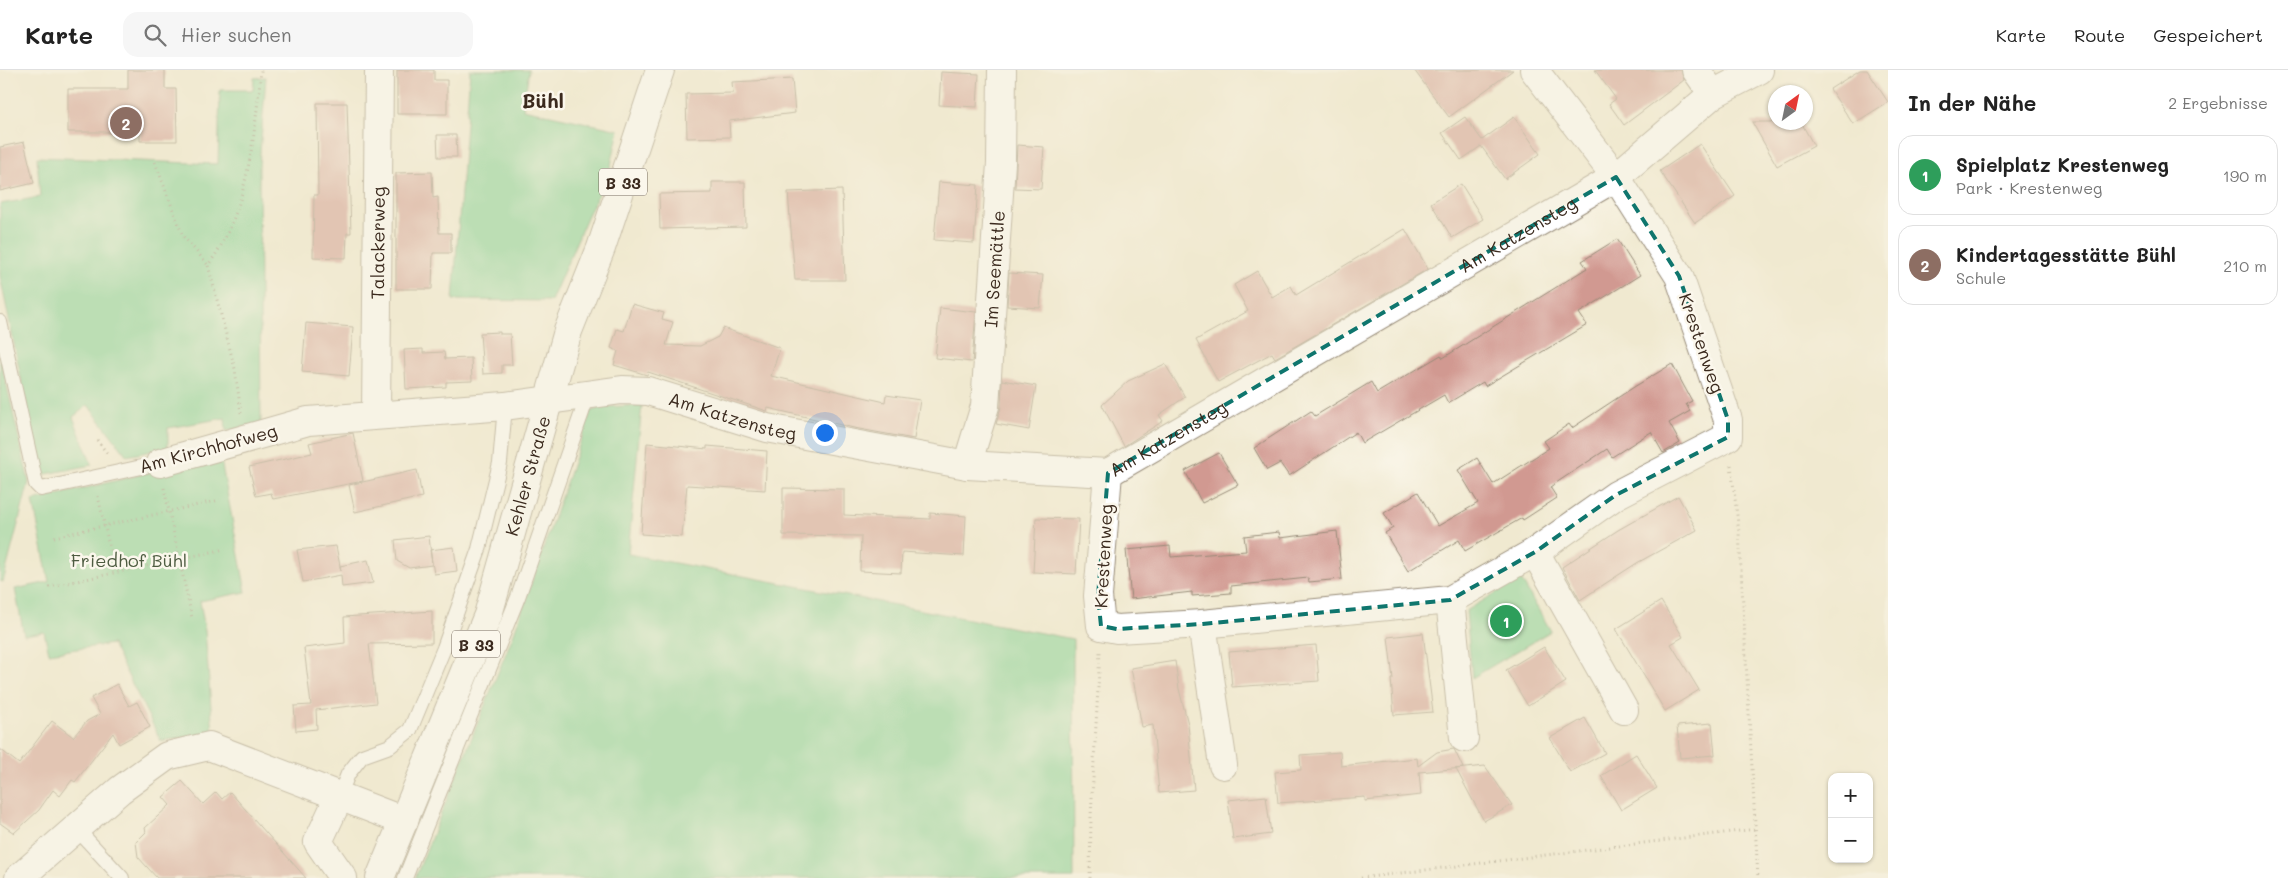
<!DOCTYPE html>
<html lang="de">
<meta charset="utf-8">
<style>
body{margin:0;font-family:Mali,sans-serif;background:#f6f6f6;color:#222}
.controls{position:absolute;right:15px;bottom:15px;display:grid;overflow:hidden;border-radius:10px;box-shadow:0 1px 4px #0004}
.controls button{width:45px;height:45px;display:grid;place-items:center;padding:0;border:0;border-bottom:1px solid #e0e0e0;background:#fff;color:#222;font:25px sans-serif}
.compass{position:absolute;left:1768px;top:15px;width:45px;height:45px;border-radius:50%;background:#fff;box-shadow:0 1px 4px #0004;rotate:33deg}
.you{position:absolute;left:824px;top:362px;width:18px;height:18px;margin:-12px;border:4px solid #fff;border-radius:50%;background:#1a73e8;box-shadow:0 0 0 8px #1a73e833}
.badge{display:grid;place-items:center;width:32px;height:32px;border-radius:50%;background:#1f6fb2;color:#fff;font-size:16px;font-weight:700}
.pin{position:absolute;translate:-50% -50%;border:2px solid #fff;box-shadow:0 1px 5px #0006}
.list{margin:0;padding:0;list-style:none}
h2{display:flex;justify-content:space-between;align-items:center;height:65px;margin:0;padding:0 20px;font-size:21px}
h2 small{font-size:16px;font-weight:400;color:#767676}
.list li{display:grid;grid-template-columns:32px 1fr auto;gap:15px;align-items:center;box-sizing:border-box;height:80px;margin:0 10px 10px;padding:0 10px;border:1px solid #e0e0e0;border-radius:15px}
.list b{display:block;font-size:19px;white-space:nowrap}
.list p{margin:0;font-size:16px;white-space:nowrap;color:#767676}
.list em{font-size:16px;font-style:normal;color:#767676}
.icon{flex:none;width:28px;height:28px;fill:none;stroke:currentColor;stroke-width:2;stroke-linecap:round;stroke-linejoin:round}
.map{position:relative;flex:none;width:1888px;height:808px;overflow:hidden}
header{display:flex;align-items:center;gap:30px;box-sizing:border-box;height:70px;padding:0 25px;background:#fff;border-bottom:1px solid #e0e0e0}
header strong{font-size:24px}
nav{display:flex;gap:28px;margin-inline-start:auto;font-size:18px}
.search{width:350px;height:45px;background:#f6f6f6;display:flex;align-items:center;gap:12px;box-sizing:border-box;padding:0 18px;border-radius:15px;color:#767676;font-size:19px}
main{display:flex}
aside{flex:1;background:#fff}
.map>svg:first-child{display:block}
.green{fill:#7cd093;stroke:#5c7d58}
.building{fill:#d19991}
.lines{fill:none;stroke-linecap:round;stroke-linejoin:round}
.service-casing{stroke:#968a77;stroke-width:16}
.minor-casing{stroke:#968a77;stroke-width:30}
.primary-casing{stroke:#968a77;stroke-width:30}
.path{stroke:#968a77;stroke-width:3;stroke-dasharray:1 4;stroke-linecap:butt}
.service{stroke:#fff;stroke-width:14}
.minor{stroke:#fff;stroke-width:28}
.primary{stroke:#fff;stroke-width:28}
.marked{fill:none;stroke:#0f766e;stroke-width:4;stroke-dasharray:10 6;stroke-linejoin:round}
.labels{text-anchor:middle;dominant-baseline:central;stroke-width:5;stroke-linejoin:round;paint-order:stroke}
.shield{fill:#fbf7ec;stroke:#75685c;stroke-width:1}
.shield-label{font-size:16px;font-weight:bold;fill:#3b2a1e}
.street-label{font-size:18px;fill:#3b2a1e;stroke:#fbf7ec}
.park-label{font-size:18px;fill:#4e5c41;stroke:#fbf7ec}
.quarter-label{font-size:20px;font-weight:bold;fill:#3b2a1e;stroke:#fbf7ec}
</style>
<header>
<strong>Karte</strong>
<div class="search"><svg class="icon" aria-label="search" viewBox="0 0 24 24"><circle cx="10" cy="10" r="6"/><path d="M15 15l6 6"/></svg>Hier suchen</div>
<nav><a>Karte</a><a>Route</a><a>Gespeichert</a></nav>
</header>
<main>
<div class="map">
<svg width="1888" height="808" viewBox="0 0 1888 808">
<rect width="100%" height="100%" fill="#fbf7ec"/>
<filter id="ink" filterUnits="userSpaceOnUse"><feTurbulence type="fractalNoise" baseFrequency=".02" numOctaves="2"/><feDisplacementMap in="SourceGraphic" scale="10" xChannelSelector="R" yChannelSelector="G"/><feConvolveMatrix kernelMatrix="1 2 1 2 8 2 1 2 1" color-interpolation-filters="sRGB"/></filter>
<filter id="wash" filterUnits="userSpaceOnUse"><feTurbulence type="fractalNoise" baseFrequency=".0096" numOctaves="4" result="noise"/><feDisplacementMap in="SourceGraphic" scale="20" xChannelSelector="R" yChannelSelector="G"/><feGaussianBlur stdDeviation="1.12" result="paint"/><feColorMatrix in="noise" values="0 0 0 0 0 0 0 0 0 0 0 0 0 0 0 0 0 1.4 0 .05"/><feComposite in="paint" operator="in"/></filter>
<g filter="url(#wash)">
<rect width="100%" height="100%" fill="#f0e9d0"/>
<g class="green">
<polygon points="470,0 529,0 523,39 619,60 609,104 588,145 551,231 453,230"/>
<polygon points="266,7 259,96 261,353 226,361 225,348 168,358 168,378 127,386 88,335 73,347 92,395 41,405 0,206 0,134 40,127 37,87 218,94 220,20 253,20 254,8"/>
<polygon points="0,286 29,412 3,512 0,511"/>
<polygon points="642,335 628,484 1073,569 1074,808 415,808 514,563 591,341 604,337"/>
<polygon points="220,385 246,522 200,531 205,560 213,663 161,671 112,574 49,583 44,562 24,565 15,519 49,512 33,431"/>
<polygon points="1520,508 1551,561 1472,608 1466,541"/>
</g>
<g id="blocks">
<g class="building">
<polygon points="128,0 165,0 165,19 176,19 177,71 140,71 140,62 68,62 68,19 128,19"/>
<polygon points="397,0 434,0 434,10 447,10 447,44 397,44"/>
<polygon points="1414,0 1513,0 1449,47"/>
<polygon points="1595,0 1681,0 1684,10 1624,55 1609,34 1616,29"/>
<polygon points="1860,0 1867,0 1888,32 1853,54 1830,19"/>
<polygon points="941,2 979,4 977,37 939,35"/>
<polygon points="792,9 795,43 729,51 730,67 687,68 686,24 733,23 732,12"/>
<polygon points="317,33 347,33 351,163 347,163 346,188 313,187 314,125 318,125"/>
<polygon points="1465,47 1482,70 1514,47 1540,84 1505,109 1481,76 1461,90 1442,63"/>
<polygon points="1752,52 1801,52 1814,76 1777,96"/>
<polygon points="437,65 456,65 457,87 438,87"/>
<polygon points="24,72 34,113 0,121 0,77"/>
<polygon points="1700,74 1735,126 1695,153 1660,101"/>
<polygon points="1017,75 1044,77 1041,119 1015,118"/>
<polygon points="432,102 433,128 438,127 439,163 451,163 451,183 433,183 432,219 396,219 396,103"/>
<polygon points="712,112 745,112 746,157 660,159 659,124 712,123"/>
<polygon points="939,112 978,115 974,173 934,170"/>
<polygon points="1461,114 1483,149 1452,168 1431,133"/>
<polygon points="842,120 845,210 795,210 788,122"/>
<polygon points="1405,159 1428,199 1275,288 1272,283 1218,312 1196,270 1248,241 1234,215 1257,201 1272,227 1291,216 1296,225"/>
<polygon points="1617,169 1640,205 1579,243 1587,255 1485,316 1483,312 1448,333 1444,325 1362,373 1356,362 1289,406 1280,393 1267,400 1254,378 1311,341 1315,346 1371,312 1377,323 1441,285 1443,288 1587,198 1582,191"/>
<polygon points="1009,203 1043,205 1040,238 1007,236"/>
<polygon points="632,234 664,243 662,249 673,252 666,275 700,276 718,267 723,258 780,278 771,306 885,332 886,325 920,330 914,369 854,358 768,338 767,341 648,302 647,305 614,295 618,281 611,278 617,259 624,261"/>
<polygon points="940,238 976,242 972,292 935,288"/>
<polygon points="306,253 353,257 349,306 302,302"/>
<polygon points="500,262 500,264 510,264 512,295 502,295 502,303 483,304 480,263"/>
<polygon points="423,279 423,283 444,282 445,289 471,288 472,311 446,312 446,317 406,319 404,280"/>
<polygon points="1165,294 1185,327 1159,345 1163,351 1124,376 1102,335 1128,311"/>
<polygon points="1672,294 1692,331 1686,334 1690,341 1669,353 1680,373 1663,383 1651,362 1612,387 1607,379 1550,417 1557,428 1523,450 1522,448 1465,481 1459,470 1408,501 1385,463 1393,458 1384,443 1418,422 1438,456 1478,433 1458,400 1477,388 1493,414 1549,378 1544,371 1569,354 1572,358 1634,317"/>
<polygon points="1002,310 1036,316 1029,360 996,354 1001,337"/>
<polygon points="353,363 363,411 273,429 271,423 256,426 249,397 312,383 309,373"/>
<polygon points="647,373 707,379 707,376 767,381 765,420 687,415 682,467 641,464"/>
<polygon points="1219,383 1238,415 1202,433 1185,401"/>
<polygon points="417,400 422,427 355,442 349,415"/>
<polygon points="783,418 844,419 844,445 930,449 930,443 966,446 964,486 902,482 901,503 860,501 861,466 783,465"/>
<polygon points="1678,426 1697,460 1637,493 1580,530 1562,497 1618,460"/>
<polygon points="1036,448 1079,449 1076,504 1033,502"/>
<polygon points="1337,461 1342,509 1309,512 1308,508 1231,516 1231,523 1192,526 1192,522 1131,529 1126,480 1170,476 1171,487 1246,481 1244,466 1279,462 1280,468"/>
<polygon points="429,466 432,495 409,498 397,491 395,470"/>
<polygon points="336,476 341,501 340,496 368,490 373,513 342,517 341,505 303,512 297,480"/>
<polygon points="454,477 457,501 434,504 430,480"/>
<polygon points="1661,531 1683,567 1671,574 1699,620 1665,641 1616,559"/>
<polygon points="432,541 432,573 369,574 376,633 316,640 317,659 296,661 294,636 311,635 304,578 345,573 344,547"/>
<polygon points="1423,563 1433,642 1394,645 1391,609 1393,609 1388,567"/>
<polygon points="1316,575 1319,611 1232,617 1229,582"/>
<polygon points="1544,577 1566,612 1528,636 1506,600"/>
<polygon points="1175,591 1179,619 1188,654 1194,720 1159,723 1153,655 1142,657 1131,598"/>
<polygon points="117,614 129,636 137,632 150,657 119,674 113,663 75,712 72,710 60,726 53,720 39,740 14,763 0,753 0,679 19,694 52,651 73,667 87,651 100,644 91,628"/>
<polygon points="1585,648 1605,683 1570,702 1550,668"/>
<polygon points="1712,653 1715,685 1680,688 1677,656"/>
<polygon points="1454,679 1463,698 1419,702 1421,725 1365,731 1365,727 1278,733 1275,702 1301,700 1300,685 1340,682 1341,696 1417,688 1418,696 1437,682"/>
<polygon points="1636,684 1657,718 1621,740 1601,706"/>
<polygon points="1485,696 1512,735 1484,751 1456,699"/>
<polygon points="182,711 203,734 216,722 222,729 230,722 306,808 157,808 138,787 136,772 146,762 145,758 170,735 163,727"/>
<polygon points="1266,726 1271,764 1233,769 1228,730"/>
</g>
</g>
</g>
<g filter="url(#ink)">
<use href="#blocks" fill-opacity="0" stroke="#968a77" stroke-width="1"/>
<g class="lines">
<g class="service-casing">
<g id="service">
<polyline points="0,252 36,414 41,419 160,393"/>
<polyline points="339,727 348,704 362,686 390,676 410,660 444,578 479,479 500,393 505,336"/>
<polyline points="76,758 122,808"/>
<polyline points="405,808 518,527 588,325"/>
</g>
</g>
<g class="minor-casing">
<g id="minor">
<polyline points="1696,0 1713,24"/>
<path id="s1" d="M 376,345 L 379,0"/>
<path id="s2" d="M 160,393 L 308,351 L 505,336 L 622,320 L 648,321 L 767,358 L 967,395 L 1108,403 L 1616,107 L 1713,24 L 1759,0"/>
<path id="s3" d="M 967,395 L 985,336 L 1001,93 L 1002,0"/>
<polyline points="1108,403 1098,526 1101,556 1117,559 1202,554 1450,530 1535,482 1616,425 1728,367 1728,350 1679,206 1616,107 1534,0"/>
<polyline points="1535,482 1624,640"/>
<polyline points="1450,530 1464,668"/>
<polyline points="1202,554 1223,695"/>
<polyline points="339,727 318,772 343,808"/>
<polyline points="19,808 120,720 167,686 209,676 404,751"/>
</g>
</g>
<g class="primary-casing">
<g id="primary">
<path id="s4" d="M 380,808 L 488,545 L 568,261 L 601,178 L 660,0"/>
</g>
</g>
<g class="path">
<polyline points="155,92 183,166 208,195"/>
<path d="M 241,343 L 235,299 L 208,195 C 248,145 255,61 261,0"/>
<polyline points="97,370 109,386"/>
<polyline points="1731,395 1739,462 1758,808"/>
<polyline points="164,418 192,548"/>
<polyline points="98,426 115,502"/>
<polyline points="54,467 220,430"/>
<polyline points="49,517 225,479"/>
<polyline points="1090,808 1091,746 1100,582"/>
<polyline points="1361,808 1756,759"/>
</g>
<use href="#service" class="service"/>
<use href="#minor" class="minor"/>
<use href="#primary" class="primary"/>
</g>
</g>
<path d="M0 0H1888V808H0ZM 1616,107 L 1679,206 L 1728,350 L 1728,367 L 1616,425 L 1535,482 L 1450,530 L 1202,554 L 1117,559 L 1101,556 L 1098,526 L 1108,403 Z" fill="#f0e9d0" fill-opacity=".55" fill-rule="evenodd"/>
<path class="marked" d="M 1616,107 L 1679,206 L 1728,350 L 1728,367 L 1616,425 L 1535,482 L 1450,530 L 1202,554 L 1117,559 L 1101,556 L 1098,526 L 1108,403 Z"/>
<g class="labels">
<g class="shield">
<rect x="599" y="98.5" width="48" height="27" rx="4"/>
<rect x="452" y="560.5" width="48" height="27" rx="4"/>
</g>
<g class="shield-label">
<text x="623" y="112">B 33</text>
<text x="476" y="574">B 33</text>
</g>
<g class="street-label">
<text stroke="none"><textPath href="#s2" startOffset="1439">Am Katzensteg</textPath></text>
<text stroke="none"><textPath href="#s1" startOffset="172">Talackerweg</textPath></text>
<text stroke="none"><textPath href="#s3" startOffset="199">Im Seemättle</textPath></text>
<text transform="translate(1702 273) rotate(71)">Krestenweg</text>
<text stroke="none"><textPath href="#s2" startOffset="584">Am Katzensteg</textPath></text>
<text stroke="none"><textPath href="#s2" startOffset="1034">Am Katzensteg</textPath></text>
<text transform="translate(208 378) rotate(-15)">Am Kirchhofweg</text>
<text stroke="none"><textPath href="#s4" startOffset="429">Kehler Straße</textPath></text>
<text transform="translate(1103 486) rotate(-87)">Krestenweg</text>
</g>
<g class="park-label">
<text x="129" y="490">Friedhof Bühl</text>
</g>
<g class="quarter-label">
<text x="543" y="30">Bühl</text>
</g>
</g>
</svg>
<div class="controls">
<button>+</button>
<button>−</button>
</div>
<svg class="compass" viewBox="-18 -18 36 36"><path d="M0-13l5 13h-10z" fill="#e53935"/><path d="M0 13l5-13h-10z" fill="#767676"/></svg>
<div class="you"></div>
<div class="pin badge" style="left:1506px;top:551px;background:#2e9e5b">1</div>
<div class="pin badge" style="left:126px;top:53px;background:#8d6e63">2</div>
</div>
<aside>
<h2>In der Nähe<small>2 Ergebnisse</small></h2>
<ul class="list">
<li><span class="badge" style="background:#2e9e5b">1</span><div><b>Spielplatz Krestenweg</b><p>Park · Krestenweg</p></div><em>190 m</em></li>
<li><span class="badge" style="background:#8d6e63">2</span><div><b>Kindertagesstätte Bühl</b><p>Schule</p></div><em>210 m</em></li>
</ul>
</aside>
</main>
